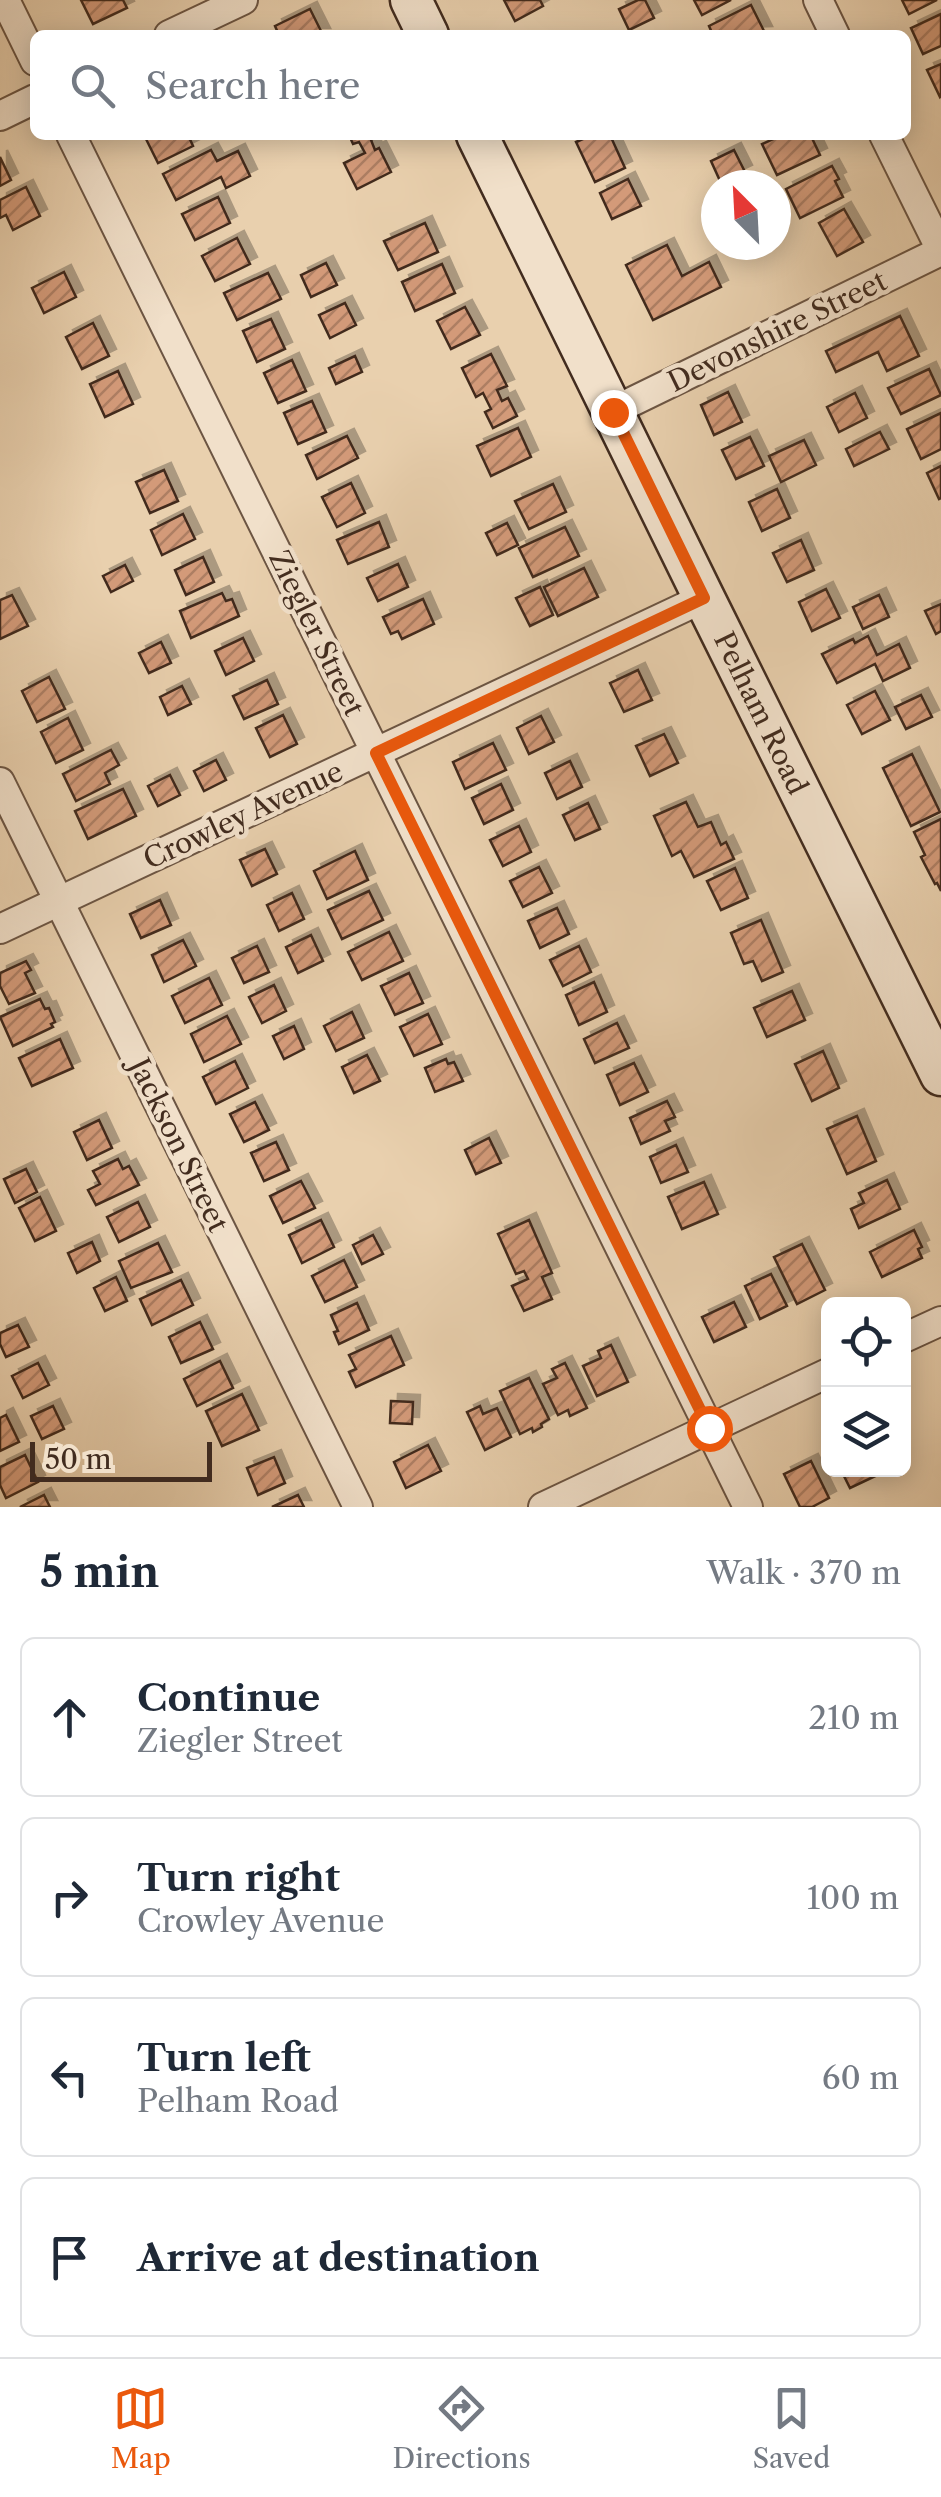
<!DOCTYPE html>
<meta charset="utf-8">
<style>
body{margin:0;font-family:"Libre Caslon Text",serif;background:#f6f6f7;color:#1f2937}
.controls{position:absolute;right:30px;bottom:30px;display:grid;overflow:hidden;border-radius:15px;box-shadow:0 5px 25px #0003}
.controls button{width:90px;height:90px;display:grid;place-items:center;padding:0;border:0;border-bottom:2px solid #e0e1e3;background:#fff;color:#1f2937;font:50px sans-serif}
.compass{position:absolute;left:701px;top:170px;width:90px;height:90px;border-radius:50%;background:#fff;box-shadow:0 5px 25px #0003;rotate:336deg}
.scale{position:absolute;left:30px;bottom:25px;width:182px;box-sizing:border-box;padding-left:10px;border:5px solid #422c1f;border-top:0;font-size:28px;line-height:35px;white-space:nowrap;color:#422c1f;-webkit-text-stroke:8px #f1e0ca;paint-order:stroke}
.stop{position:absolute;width:30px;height:30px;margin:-22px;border:8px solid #ea580c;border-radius:50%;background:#fff}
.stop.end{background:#ea580c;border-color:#fff;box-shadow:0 2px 10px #0008}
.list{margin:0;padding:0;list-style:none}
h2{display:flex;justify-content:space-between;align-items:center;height:130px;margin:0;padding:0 40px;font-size:42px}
h2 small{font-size:32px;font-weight:400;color:#747a83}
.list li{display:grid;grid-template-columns:65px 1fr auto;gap:30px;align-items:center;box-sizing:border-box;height:160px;margin:0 20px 20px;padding:0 20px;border:2px solid #e0e1e3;border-radius:15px}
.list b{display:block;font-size:38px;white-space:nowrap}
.list p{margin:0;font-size:32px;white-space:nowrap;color:#747a83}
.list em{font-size:32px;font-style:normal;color:#747a83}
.icon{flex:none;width:55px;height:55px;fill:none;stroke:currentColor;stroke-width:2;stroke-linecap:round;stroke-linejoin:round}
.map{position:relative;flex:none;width:941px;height:1507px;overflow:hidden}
.search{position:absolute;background:#fff;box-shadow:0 5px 25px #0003;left:30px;right:30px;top:30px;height:110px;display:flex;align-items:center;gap:25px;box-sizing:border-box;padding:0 35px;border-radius:15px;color:#747a83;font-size:38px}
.sheet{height:850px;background:#fff}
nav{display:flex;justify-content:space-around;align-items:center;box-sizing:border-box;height:140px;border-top:2px solid #e0e1e3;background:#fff;font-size:28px;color:#747a83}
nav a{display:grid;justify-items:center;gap:5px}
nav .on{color:#ea580c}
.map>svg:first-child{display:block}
.building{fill:url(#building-hatch);stroke:#422c1f;stroke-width:2.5;filter:url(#shadow)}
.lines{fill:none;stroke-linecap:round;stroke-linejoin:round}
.street-casing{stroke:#6c5543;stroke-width:32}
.secondary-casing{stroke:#422c1f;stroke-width:45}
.street{stroke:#f1e0ca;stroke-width:28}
.secondary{stroke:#f1e0ca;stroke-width:40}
.route{stroke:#ea580c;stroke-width:12}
.labels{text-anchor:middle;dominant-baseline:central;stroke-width:9;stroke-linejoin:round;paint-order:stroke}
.street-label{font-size:28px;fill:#422c1f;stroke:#f1e0ca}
</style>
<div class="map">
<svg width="941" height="1507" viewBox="0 0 941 1507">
<defs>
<pattern id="building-hatch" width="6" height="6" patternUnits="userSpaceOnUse" patternTransform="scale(2.5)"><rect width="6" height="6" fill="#d39a79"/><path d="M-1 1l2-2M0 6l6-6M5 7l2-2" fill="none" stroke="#ad7e63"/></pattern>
<filter id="shadow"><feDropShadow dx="7" dy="-7" stdDeviation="0" flood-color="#0004"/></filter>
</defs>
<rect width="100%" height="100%" fill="#e9d0ae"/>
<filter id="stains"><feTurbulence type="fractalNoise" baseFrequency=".002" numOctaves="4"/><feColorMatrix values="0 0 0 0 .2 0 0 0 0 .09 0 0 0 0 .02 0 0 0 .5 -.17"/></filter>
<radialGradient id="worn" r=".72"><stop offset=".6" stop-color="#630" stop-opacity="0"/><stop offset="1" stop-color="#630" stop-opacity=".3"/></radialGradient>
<g class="building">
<polygon points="81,0 123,0 127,8 93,24"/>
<polygon points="504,0 540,0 543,6 515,21"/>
<polygon points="638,0 645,0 654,18 629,30 619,9"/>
<polygon points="694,0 731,0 702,15"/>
<polygon points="902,0 937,0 909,14"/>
<polygon points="751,5 765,33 713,35 709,26"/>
<polygon points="310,9 323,35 279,35 275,26"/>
<polygon points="941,14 941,46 923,54 911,28"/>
<polygon points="941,64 941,96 940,97 927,70"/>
<polygon points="150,135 188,135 193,146 158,163 145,137"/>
<polygon points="349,135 380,135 371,140 375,150 379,148 391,172 357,189 344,163 365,153 359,142 353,144"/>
<polygon points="592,135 610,135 625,168 595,182 576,142"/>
<polygon points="782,135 814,135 811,136 820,155 777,175 762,144"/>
<polygon points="211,150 217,161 238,151 250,176 226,188 221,177 176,200 163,174"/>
<polygon points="734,150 745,172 721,183 711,161"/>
<polygon points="0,157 11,180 0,186"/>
<polygon points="832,166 839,179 835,181 843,197 800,218 786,189"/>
<polygon points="628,179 641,206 612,219 600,193"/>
<polygon points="26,187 40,216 13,230 6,215 0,218 0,200"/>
<polygon points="218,197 230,223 195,240 182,214"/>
<polygon points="844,209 863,242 837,256 819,223"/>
<polygon points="425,223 438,252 398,270 384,241"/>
<polygon points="237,238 250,264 215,281 202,256"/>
<polygon points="667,245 682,276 709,262 721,287 653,320 626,265"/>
<polygon points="326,263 337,285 311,297 301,275"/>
<polygon points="442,264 455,293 415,311 402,282"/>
<polygon points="64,272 76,297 44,313 32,288"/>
<polygon points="268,273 281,299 237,320 224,293"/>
<polygon points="345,303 356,325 330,338 319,315"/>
<polygon points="465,307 480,335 451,349 437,321"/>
<polygon points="900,316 919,356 887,371 878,352 836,372 826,351"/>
<polygon points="271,319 285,349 257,362 243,331"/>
<polygon points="93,323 109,356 82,369 66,337"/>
<polygon points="491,354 507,386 497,390 502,401 508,398 517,416 493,428 485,412 491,409 483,393 476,397 462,368"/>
<polygon points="355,356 362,372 336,384 329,368"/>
<polygon points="292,360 306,391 278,403 264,373"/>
<polygon points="929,369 941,395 901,414 888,388"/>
<polygon points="118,371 133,404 105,417 90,384"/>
<polygon points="728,392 742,422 714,435 701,405"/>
<polygon points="855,393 867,418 839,432 827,407"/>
<polygon points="312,401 326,432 298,444 284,413"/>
<polygon points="941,413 941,449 921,459 907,429"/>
<polygon points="518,428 531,457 491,476 477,446"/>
<polygon points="880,432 889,449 854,466 846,449"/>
<polygon points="347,436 358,458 317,479 306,455"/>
<polygon points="750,437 764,466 736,479 722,450"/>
<polygon points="804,440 816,465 781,482 769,456"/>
<polygon points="941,466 941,498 939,499 927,473"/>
<polygon points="164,470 178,501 150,513 136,482"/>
<polygon points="351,483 365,513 337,527 322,497"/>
<polygon points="553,484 566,512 529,529 515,501"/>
<polygon points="777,489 790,518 762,531 749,502"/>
<polygon points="183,514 195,539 162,555 151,530"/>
<polygon points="379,522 389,547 348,564 337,540"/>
<polygon points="507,523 518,545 497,555 486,533"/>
<polygon points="565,527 579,556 533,577 519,548"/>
<polygon points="801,540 814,570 787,582 773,553"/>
<polygon points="203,557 214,582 186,595 175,570"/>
<polygon points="398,564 408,587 378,601 367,578"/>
<polygon points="125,565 133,581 111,592 103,576"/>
<polygon points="584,568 598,597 558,616 544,587"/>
<polygon points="540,587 553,615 530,626 516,598"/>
<polygon points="826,589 840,618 812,631 799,602"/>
<polygon points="222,593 226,601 232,599 239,616 191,638 180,611"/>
<polygon points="12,595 28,626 0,639 0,600"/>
<polygon points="879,595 889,617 863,629 853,607"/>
<polygon points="423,599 434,624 402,639 398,631 391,634 383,617"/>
<polygon points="941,604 941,631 936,634 925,611"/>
<polygon points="868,636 877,655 899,644 910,668 883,681 875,664 837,683 822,654 853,639 855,643"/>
<polygon points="243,638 254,661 226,675 215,651"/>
<polygon points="161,642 171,663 149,673 139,653"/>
<polygon points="638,670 652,700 624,712 610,683"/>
<polygon points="49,677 65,709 37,722 22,691"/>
<polygon points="267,680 278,704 244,719 233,696"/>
<polygon points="182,686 191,704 168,715 160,697"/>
<polygon points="875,691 890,720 862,734 847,705"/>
<polygon points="921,695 932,717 906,729 895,707"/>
<polygon points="283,715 297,744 270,757 256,728"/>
<polygon points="541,716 554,742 529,754 517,728"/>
<polygon points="68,718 83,750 56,763 41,732"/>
<polygon points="664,734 678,763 650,776 636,746"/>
<polygon points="493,743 506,770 465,789 453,762"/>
<polygon points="111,750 119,765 105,773 110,784 76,801 63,774"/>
<polygon points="912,754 940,812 911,826 883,768"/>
<polygon points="216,760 226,780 204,791 194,771"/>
<polygon points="570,761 582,787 557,799 545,773"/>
<polygon points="170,775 180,795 158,806 148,786"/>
<polygon points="501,784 513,810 484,824 472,798"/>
<polygon points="123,789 136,816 88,839 75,811"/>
<polygon points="686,802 698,827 711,822 721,845 726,842 734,859 694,877 681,851 672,856 654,816"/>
<polygon points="588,803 600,829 575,840 563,815"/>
<polygon points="941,819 941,891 937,883 935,884 921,857 925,855 914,832"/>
<polygon points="519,826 531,852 503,866 490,840"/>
<polygon points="265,849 277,874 252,886 240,860"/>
<polygon points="355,851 368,880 327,899 314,871"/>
<polygon points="539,867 552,893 523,907 510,881"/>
<polygon points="735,868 748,898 721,910 707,881"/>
<polygon points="369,891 383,920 342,939 328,910"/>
<polygon points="292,893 304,919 279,931 267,905"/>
<polygon points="160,900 171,925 141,938 130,914"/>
<polygon points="557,908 569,934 540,948 528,921"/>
<polygon points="761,920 783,972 762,981 753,961 744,964 731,933"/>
<polygon points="389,932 403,961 362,980 348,952"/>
<polygon points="311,935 323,961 298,973 286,947"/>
<polygon points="183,940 196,966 164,982 152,955"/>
<polygon points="257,946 269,972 244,983 232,958"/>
<polygon points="579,946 591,972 563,986 550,960"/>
<polygon points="26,961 31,970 25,973 35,993 9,1004 0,986 0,973"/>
<polygon points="409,973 423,1003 395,1015 381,986"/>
<polygon points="209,978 222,1005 185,1023 172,996"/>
<polygon points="594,982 607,1012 579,1025 566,995"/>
<polygon points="274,985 286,1011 262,1023 249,997"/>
<polygon points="792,991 805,1020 767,1037 754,1008"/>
<polygon points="40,999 45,1009 49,1008 55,1022 51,1024 53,1027 13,1046 0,1017"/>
<polygon points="352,1012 364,1038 336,1051 324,1026"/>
<polygon points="428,1014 442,1044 414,1056 400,1027"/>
<polygon points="227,1016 241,1044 204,1062 191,1034"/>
<polygon points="617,1023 629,1048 595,1063 584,1039"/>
<polygon points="294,1026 304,1049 284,1059 273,1036"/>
<polygon points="60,1039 73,1068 32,1086 19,1058"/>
<polygon points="823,1051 839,1088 812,1101 795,1064"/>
<polygon points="367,1055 380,1081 354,1093 342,1067"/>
<polygon points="446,1059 448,1064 454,1062 463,1081 435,1092 425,1068"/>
<polygon points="235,1061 248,1088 216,1104 203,1077"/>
<polygon points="634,1063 648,1092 620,1105 607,1075"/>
<polygon points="667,1101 675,1117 665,1121 670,1131 641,1144 630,1118"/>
<polygon points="255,1102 269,1130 244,1142 230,1114"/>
<polygon points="857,1116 876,1161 847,1174 827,1129"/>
<polygon points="99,1120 112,1148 87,1160 74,1132"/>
<polygon points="489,1138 501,1163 476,1174 465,1150"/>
<polygon points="276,1142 289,1170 264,1181 251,1153"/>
<polygon points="676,1145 688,1172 661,1183 650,1157"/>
<polygon points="118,1159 123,1169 129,1166 139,1185 96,1205 88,1190 100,1184 93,1171"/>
<polygon points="26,1169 37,1192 15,1203 4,1179"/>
<polygon points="887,1180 900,1209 859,1228 851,1209 864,1203 859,1193"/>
<polygon points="301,1181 315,1208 283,1223 270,1196"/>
<polygon points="704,1182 718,1214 682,1229 668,1197"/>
<polygon points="40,1197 56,1231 35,1241 19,1208"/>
<polygon points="138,1202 150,1227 119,1242 107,1217"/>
<polygon points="321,1220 334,1247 302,1263 289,1235"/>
<polygon points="529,1220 552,1273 542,1277 552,1299 524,1311 512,1286 528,1279 524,1271 516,1274 498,1234"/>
<polygon points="914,1230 922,1247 918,1249 922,1258 882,1277 870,1252"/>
<polygon points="373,1235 383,1254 362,1264 353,1245"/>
<polygon points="92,1242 100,1261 77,1273 68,1253"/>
<polygon points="158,1243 172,1272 131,1288 119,1261"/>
<polygon points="802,1244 825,1290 797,1304 774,1257"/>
<polygon points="344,1260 357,1287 325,1302 312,1276"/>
<polygon points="771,1274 787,1306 760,1319 745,1286"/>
<polygon points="116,1277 127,1301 105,1311 94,1288"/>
<polygon points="181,1280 193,1305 152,1325 140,1299"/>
<polygon points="734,1302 746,1327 714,1342 702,1317"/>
<polygon points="357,1303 369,1330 339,1344 334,1332 338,1331 331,1315"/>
<polygon points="200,1322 213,1349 181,1363 169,1337"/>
<polygon points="18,1325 29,1347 6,1357 0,1344 0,1333"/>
<polygon points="391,1336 404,1365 356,1387 349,1372 356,1369 349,1355"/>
<polygon points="611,1345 628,1382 597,1396 583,1366 601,1358 598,1351"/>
<polygon points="220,1361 233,1388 197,1406 184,1379"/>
<polygon points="38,1363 49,1385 23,1398 12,1376"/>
<polygon points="565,1363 587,1408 570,1416 568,1410 558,1415 543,1384 557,1378 552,1369"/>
<polygon points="529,1378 549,1419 541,1424 542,1427 533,1432 532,1428 520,1434 500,1391"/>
<polygon points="242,1394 259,1430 222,1446 206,1411"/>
<polygon points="391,1401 413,1402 412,1424 390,1423"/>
<polygon points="53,1406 64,1429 42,1439 31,1416"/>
<polygon points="480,1406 483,1414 497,1408 511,1437 485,1450 467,1412"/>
<polygon points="6,1415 19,1442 0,1451 0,1418"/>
<polygon points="428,1445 441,1471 406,1488 394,1462"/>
<polygon points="25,1455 38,1482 6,1498 0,1485 0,1467"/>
<polygon points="274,1457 285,1483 258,1495 247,1468"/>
<polygon points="811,1461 829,1498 812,1507 800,1507 784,1474"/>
<polygon points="841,1470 888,1470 850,1488"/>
<polygon points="44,1495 50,1507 20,1507"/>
<polygon points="298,1495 304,1507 272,1507"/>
</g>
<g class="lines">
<g class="street-casing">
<g id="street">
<polyline points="5,0 35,61"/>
<polyline points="818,0 835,35"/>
<polyline points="169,35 243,0"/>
<polyline points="0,116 35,99"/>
<polyline points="71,135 748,1507"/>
<polyline points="884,135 941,250"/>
<polyline points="613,411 941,251"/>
<polyline points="0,782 358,1507"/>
<polyline points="0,929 704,598"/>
<polyline points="904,1338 941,1321"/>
<polyline points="543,1507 828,1373"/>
</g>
</g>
<g class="secondary-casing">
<g id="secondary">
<polyline points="411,0 428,35"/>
<polyline points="477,135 704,598 941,1075"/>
</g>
</g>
<use href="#street" class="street"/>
<use href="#secondary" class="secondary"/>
</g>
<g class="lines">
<polyline class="route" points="613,412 704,598 376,753 709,1428"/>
</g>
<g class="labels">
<g class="street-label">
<text transform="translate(777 331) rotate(-26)">Devonshire Street</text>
<text transform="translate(317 633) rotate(64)">Ziegler Street</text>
<text transform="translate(761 713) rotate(64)">Pelham Road</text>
<text transform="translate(243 815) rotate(-25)">Crowley Avenue</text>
<text transform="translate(179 1145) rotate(64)">Jackson Street</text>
</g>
</g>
<rect width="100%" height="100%" filter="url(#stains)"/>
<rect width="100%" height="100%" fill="url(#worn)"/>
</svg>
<div class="controls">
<button><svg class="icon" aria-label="locate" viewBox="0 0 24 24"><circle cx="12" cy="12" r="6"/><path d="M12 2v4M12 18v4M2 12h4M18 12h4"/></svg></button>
<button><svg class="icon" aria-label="layers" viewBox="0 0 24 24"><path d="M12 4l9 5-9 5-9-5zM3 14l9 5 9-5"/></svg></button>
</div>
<svg class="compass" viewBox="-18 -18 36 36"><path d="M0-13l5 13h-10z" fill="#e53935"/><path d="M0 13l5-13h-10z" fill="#747a83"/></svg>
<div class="scale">50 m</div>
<div class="stop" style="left:709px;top:1428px"></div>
<div class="stop end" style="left:613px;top:412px"></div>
<div class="search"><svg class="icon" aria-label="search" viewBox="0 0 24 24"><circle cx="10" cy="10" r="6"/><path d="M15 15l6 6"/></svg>Search here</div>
</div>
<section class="sheet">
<h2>5 min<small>Walk · 370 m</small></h2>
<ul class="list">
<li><svg class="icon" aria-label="ahead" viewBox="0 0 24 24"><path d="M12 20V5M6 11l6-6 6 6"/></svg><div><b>Continue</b><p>Ziegler Street</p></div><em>210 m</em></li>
<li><svg class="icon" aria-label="right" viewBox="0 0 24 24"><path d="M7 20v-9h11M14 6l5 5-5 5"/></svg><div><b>Turn right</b><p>Crowley Avenue</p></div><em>100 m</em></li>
<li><svg class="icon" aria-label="left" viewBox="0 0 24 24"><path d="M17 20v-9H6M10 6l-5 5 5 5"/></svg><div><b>Turn left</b><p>Pelham Road</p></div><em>60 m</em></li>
<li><svg class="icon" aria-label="arrive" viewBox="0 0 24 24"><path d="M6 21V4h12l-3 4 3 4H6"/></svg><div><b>Arrive at destination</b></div></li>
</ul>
</section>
<nav>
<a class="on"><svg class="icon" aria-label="map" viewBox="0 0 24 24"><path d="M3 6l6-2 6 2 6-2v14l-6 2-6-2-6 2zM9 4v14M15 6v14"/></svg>Map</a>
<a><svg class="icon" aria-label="directions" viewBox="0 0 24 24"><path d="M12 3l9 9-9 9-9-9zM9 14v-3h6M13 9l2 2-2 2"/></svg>Directions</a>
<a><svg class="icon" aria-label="saved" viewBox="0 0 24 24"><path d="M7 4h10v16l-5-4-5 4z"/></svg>Saved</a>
</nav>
